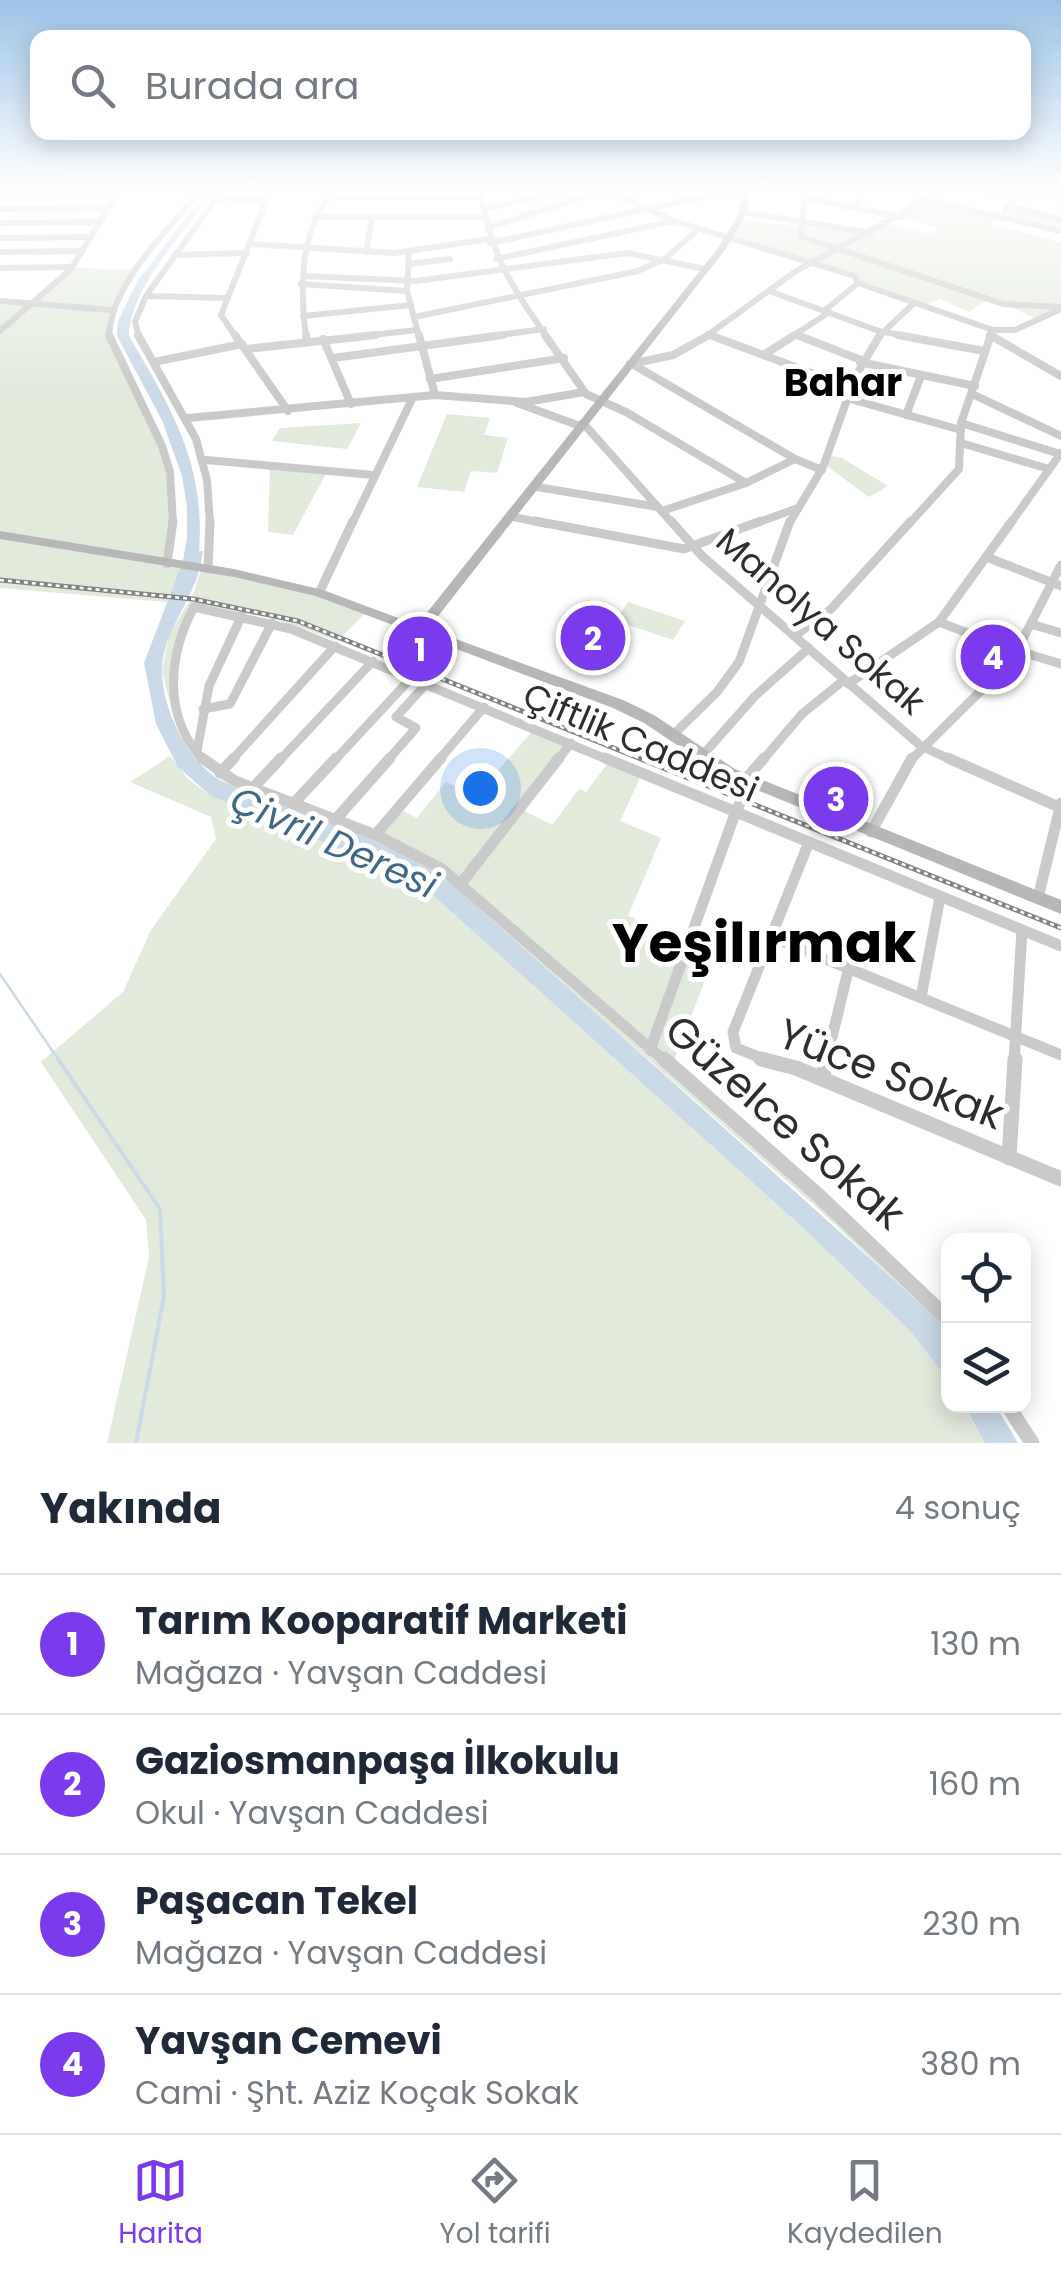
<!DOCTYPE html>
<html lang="tr">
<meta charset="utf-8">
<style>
body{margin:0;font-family:Poppins,sans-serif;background:#f2f2f3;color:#1f2937}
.controls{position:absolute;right:30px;bottom:30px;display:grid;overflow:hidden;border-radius:20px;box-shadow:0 5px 25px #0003}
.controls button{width:90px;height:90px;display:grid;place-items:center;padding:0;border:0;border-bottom:2px solid #e0e1e3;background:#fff;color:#1f2937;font:50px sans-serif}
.you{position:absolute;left:480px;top:788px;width:35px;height:35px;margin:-25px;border:8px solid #fff;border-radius:50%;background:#1a73e8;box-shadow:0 0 0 15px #1a73e833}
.badge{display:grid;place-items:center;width:65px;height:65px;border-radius:50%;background:#7c3aed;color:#fff;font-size:32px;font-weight:700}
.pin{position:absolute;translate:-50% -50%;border:5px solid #fff;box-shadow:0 2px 10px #0006}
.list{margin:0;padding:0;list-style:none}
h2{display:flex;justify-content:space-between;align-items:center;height:130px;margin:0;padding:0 40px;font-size:42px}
h2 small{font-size:32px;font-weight:400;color:#747a83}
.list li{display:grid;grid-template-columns:65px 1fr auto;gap:30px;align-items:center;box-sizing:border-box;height:140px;padding:0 40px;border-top:2px solid #e0e1e3}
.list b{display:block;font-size:38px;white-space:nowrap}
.list p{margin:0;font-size:32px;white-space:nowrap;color:#747a83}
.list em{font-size:32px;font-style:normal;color:#747a83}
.icon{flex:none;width:55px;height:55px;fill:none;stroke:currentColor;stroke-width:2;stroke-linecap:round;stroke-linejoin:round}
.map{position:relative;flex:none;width:1061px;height:1443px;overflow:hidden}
.search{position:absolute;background:#fff;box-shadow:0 5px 25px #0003;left:30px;right:30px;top:30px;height:110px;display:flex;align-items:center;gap:25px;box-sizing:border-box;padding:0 35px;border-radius:20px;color:#747a83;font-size:38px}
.sheet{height:690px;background:#fff}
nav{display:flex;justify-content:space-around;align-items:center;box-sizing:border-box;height:140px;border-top:2px solid #e0e1e3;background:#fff;font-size:28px;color:#747a83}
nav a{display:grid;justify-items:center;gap:5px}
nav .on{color:#7c3aed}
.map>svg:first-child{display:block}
.green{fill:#e2eadc}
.water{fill:#cadae8}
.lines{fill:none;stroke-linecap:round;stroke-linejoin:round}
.stream-far1{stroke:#cadae8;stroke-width:2.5}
.stream{stroke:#cadae8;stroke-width:4}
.river{fill:#cadae8;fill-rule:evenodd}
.street-far4{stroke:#cacaca;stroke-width:6}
.street-far3{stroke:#cacaca;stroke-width:8}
.street-far2{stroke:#cacaca;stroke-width:9}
.street-far1{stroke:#cacaca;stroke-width:11}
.street{stroke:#cacaca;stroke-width:15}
.secondary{fill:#b7b7b7;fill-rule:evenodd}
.rail-casing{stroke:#828282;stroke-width:5}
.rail{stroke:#fff;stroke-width:2.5;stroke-dasharray:4;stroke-linecap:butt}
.wall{fill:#8a8a8a}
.shaded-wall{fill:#5a5a5a}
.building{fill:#141414;stroke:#5a5a5a;stroke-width:2.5}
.labels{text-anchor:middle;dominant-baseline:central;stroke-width:10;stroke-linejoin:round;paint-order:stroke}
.street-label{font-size:35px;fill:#2d2d2d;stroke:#fff}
.far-district-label{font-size:38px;font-weight:bold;fill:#000;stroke:#fff}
.water-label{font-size:38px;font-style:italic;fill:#426888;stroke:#fff}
.near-street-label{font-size:42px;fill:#2d2d2d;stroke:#fff}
.near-district-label{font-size:55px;font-weight:bold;fill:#000;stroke:#fff}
</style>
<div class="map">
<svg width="1061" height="1443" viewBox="0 0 1061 1443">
<rect width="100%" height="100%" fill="#fff"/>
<g class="green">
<polygon points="1025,189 1061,189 1061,198 1029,189 1013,206 1061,216 1061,231 999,217 991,225 1061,242 1061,309 1039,320 990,298 969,312 940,299 922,307 869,290 849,272 729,239 739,220 798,226 800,219 872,233 888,224 932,235 938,227 899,218 924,199 998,216"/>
<polygon points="72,268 140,270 111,310 107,326 171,466 168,564 182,566 167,602 0,588 0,301 32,303"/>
<polygon points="447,414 490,418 484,435 508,438 497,473 471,471 464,492 417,487"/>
<polygon points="361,423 347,449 272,441 280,428"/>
<polygon points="827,455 842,458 888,486 869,497 824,464"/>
<polygon points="270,465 328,470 293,535 268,532"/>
<path d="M 201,569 L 259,578 L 367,611 L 338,641 L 275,619 L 196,604 C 160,657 164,728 217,770 C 242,790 340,820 376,834 L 398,808 L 417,818 L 446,782 L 476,796 L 535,728 L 571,743 L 521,809 L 552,825 L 579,789 L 586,792 L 611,759 L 643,772 L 620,821 L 661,838 L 628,916 L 653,926 L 645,948 L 708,973 L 671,1068 L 948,1319 L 948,1332 L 816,1207 L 441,877 L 228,785 L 196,759 L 174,718 L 162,672 L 169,635 L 193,595 Z"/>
<polygon points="628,602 685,621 673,640 616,621"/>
<polygon points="170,756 189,780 211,796 398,873 428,891 802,1227 911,1332 948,1380 948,1406 963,1406 985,1443 107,1443 149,1257 146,1220 41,1062 123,992 151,930 216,839 211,817 130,782"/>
</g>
<g class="water">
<path d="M 203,551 C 198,599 163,626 162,671 C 162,708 186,756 215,777 C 236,791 262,797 285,806 C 343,828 408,850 456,888 L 935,1317 L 948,1332 L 948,1380 L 911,1332 L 802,1227 L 428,891 L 398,873 L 211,796 L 178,767 L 156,724 L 144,663 L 186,553 Z"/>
<polygon points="964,1406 996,1406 1018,1443 985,1443"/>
</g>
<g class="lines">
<polyline class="stream-far1" points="0,974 60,1062"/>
<polyline class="stream" points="58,1059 160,1209 164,1296 136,1443"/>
<path class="river" d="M 208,189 L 217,189 C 187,230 131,283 129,336 C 177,418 210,473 197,572 L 189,577 L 181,572 L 187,538 L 187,506 L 182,476 L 162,420 L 117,336 L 118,321 L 137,282 Z"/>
<g class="street-far4">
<path d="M 480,189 C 492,257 508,281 547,337"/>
<polyline points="603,189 674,221 855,276 858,283 824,311"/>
<polyline points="806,189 800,236 1003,304 1061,307"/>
<polyline points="984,189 1017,197"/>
<polyline points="1027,189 1061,198"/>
<polyline points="0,196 116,195"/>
<polyline points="324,197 482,197"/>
<polyline points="216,198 266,200"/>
<polyline points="804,198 901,217"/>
<polyline points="924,199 1061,231"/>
<polyline points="626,200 643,189"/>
<polyline points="1009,206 1061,220"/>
<polyline points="856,208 861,189"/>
<polyline points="0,209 108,208"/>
<polyline points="484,209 572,189"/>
<polyline points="1005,210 1025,189"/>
<polyline points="742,212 871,233"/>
<polyline points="315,217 485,217"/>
<polyline points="0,223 99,222"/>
<polyline points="487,228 605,190"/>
<polyline points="1,238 91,237"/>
<polyline points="490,243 739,189"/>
<polyline points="250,244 395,253 489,239"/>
<polyline points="409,251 407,291 419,337"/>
<polyline points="0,252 82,251"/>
<polyline points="366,252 372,219"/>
<polyline points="176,255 247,253"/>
<polyline points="496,259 674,221"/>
<polyline points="408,264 450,259"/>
<polyline points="0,268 71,267"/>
<polyline points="304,276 416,281 627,253 705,269"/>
<polyline points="858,283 993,330 1015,330 1061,309"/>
<polyline points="301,284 407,291"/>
<polyline points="769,291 879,331 911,337"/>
<polyline points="146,296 228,298"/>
<polyline points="0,301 111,310"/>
<polyline points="303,316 411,305"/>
<polyline points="414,317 638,271 666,258 698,229"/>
<polyline points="0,331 71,269 116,195"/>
<polyline points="708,334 716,337"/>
<polyline points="796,334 804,337"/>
<polyline points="990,335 994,337"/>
<path d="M 109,337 C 111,281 169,230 202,189"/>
<polyline points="139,337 135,322 146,296 223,189"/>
<polyline points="236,337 221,315 271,189"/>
<path d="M 306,337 C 300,288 299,227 335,189"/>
<polyline points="353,337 417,330"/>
<polyline points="485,337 544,329"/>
<polyline points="705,337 796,271 901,214 935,189"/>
<polyline points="791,337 828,313"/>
<polyline points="878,337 913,304"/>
<polyline points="991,337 993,330"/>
</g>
<g class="street-far3">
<polyline points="109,335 162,446 170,472 173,524"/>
<polyline points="138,335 196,439 207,480 210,524"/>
<polyline points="235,335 288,411"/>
<polyline points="306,335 307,341"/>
<polyline points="419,335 435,395"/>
<polyline points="545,335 586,394 626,412 746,483"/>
<polyline points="710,335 849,387"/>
<polyline points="797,335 861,360"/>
<polyline points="898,335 984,351"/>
<polyline points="990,335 1061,376"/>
<polyline points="323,339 351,404"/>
<polyline points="246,349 376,335"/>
<polyline points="765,354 795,335"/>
<polyline points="333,358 503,335"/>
<polyline points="154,362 242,344"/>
<polyline points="860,362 975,386"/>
<polyline points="630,364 673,355 709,335"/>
<polyline points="634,365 795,459 822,470"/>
<polyline points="430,379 564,358"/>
<polyline points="972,394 1061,436"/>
<polyline points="843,397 961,430"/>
<polyline points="517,403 580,426"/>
<polyline points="906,415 921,376"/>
<polyline points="188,418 435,395 526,402 584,392"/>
<polyline points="583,423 673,524"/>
<polyline points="961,423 1060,454"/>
<polyline points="961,443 1049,469"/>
<polyline points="206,460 373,475"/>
<polyline points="537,487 658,507"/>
<polyline points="662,511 746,483 795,459"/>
<polyline points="513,517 548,524"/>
<polyline points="352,524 413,397"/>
<polyline points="754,524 795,509"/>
<polyline points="789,524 823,467 855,377 880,335"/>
<polyline points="909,524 959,469 961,423 991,335"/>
<polyline points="1010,524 1061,453"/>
</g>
<g class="street-far2">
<polyline points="535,521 684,549 761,521"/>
<polyline points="671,521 702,556 921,746 954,761"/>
<polyline points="989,558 1061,586"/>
<polyline points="167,564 173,521"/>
<polyline points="208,569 210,521"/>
<polyline points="319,593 353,521"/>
<polyline points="939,622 999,645"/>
<polyline points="1031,624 1061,633"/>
<polyline points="795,636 831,609 911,521"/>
<polyline points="1015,650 1061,664"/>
<polyline points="848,684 939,622 1012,521"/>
<polyline points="203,709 230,704 272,623"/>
<polyline points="673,735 717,692 739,662 790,521"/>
<polyline points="197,751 209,686 242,615"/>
<polyline points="701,757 755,696 809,648"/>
<path d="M 205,761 C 162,719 168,655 194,607 L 291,629 L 611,761"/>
<polyline points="231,761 335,646"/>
<polyline points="279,761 373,661"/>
<polyline points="334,761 412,677"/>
<polyline points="387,761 416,728 396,717 427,683"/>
<polyline points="438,761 484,707"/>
<polyline points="557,761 571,743"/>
<polyline points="762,761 802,714 844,680"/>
<polyline points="910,761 1012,660 1061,565"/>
</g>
<g class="street-far1">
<polyline points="202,758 235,781 378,836 442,869 666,1062"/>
<polyline points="605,758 1061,946"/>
<polyline points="948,758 1061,808"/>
<polyline points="220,773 234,758"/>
<polyline points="745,780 764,758"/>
<polyline points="253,788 281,758"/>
<polyline points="294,803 336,758"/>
<polyline points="336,819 390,758"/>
<polyline points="871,832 912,758"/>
<polyline points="376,834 441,758"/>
<polyline points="462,882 559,758"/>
<polyline points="1038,898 1061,803"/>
<polyline points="769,936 1061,1055"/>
<polyline points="921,997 940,897"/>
<polyline points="650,1050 736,811 751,782"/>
<polyline points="771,1062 736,1048 733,1032 809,842"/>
<polyline points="826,1062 849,967"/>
<polyline points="1014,1062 1022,930"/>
</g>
<g class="street">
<polyline points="664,1059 818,1195 948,1319"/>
<polyline points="761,1059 796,1068 1061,1179"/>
<polyline points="822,1079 827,1059"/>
<polyline points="1009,1158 1015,1059"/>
<polyline points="1008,1406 1032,1443"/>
</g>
<polygon class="secondary" points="746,189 752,189 743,220 725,250 428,629 623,700 654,715 735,769 1061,900 1061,914 725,777 644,723 613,708 316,596 234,577 0,539 0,531 234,569 323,590 417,625 719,247 735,220"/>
<g class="rail-casing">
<polyline id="rail" points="0,580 193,599 298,621 1061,928"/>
</g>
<use href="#rail" class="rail"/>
</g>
<polygon class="wall" points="1015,637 1005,655 994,666 980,658 989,640"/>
<polygon class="shaded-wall" points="1015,637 1005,655 994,666 1004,648"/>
<polygon class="building" points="998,630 1015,637 1004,648 989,640"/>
<linearGradient id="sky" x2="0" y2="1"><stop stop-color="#9cc3e8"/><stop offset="0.48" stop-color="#fff"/><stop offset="1" stop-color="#fff" stop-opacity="0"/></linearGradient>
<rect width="1061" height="391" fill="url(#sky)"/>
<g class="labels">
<g class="street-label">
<text transform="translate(821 621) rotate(41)">Manolya Sokak</text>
<text transform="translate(641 742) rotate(23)">Çiftlik Caddesi</text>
</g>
<g class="far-district-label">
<text x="843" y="382">Bahar</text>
</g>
<g class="water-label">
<text transform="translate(334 842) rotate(24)">Çivril Deresi</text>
</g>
<g class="near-street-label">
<text transform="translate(891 1074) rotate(21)">Yüce Sokak</text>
<text transform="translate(785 1122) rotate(41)">Güzelce Sokak</text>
</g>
<g class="near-district-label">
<text x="764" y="942">Yeşilırmak</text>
</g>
</g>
</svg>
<div class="controls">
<button><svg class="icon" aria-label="locate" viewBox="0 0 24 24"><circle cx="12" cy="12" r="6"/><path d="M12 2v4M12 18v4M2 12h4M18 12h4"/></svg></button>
<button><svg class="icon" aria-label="layers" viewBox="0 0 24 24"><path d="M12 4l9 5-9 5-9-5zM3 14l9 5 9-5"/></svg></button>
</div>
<div class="you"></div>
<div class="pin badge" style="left:420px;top:649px">1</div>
<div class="pin badge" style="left:593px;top:638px">2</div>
<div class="pin badge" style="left:836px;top:799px">3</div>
<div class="pin badge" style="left:993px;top:657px">4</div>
<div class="search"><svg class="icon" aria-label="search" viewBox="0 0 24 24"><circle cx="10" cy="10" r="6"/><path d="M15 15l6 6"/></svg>Burada ara</div>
</div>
<section class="sheet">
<h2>Yakında<small>4 sonuç</small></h2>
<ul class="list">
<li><span class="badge">1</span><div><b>Tarım Kooparatif Marketi</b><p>Mağaza · Yavşan Caddesi</p></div><em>130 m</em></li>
<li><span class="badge">2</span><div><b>Gaziosmanpaşa İlkokulu</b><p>Okul · Yavşan Caddesi</p></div><em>160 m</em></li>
<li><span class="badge">3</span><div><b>Paşacan Tekel</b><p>Mağaza · Yavşan Caddesi</p></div><em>230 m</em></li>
<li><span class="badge">4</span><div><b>Yavşan Cemevi</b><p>Cami · Şht. Aziz Koçak Sokak</p></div><em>380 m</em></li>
</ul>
</section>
<nav>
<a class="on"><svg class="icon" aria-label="map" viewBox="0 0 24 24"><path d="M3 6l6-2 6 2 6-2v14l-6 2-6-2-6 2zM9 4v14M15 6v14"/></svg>Harita</a>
<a><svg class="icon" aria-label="directions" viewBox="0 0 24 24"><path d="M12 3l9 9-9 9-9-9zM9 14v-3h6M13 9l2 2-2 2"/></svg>Yol tarifi</a>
<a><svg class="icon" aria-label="saved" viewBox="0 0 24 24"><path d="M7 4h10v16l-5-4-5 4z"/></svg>Kaydedilen</a>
</nav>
